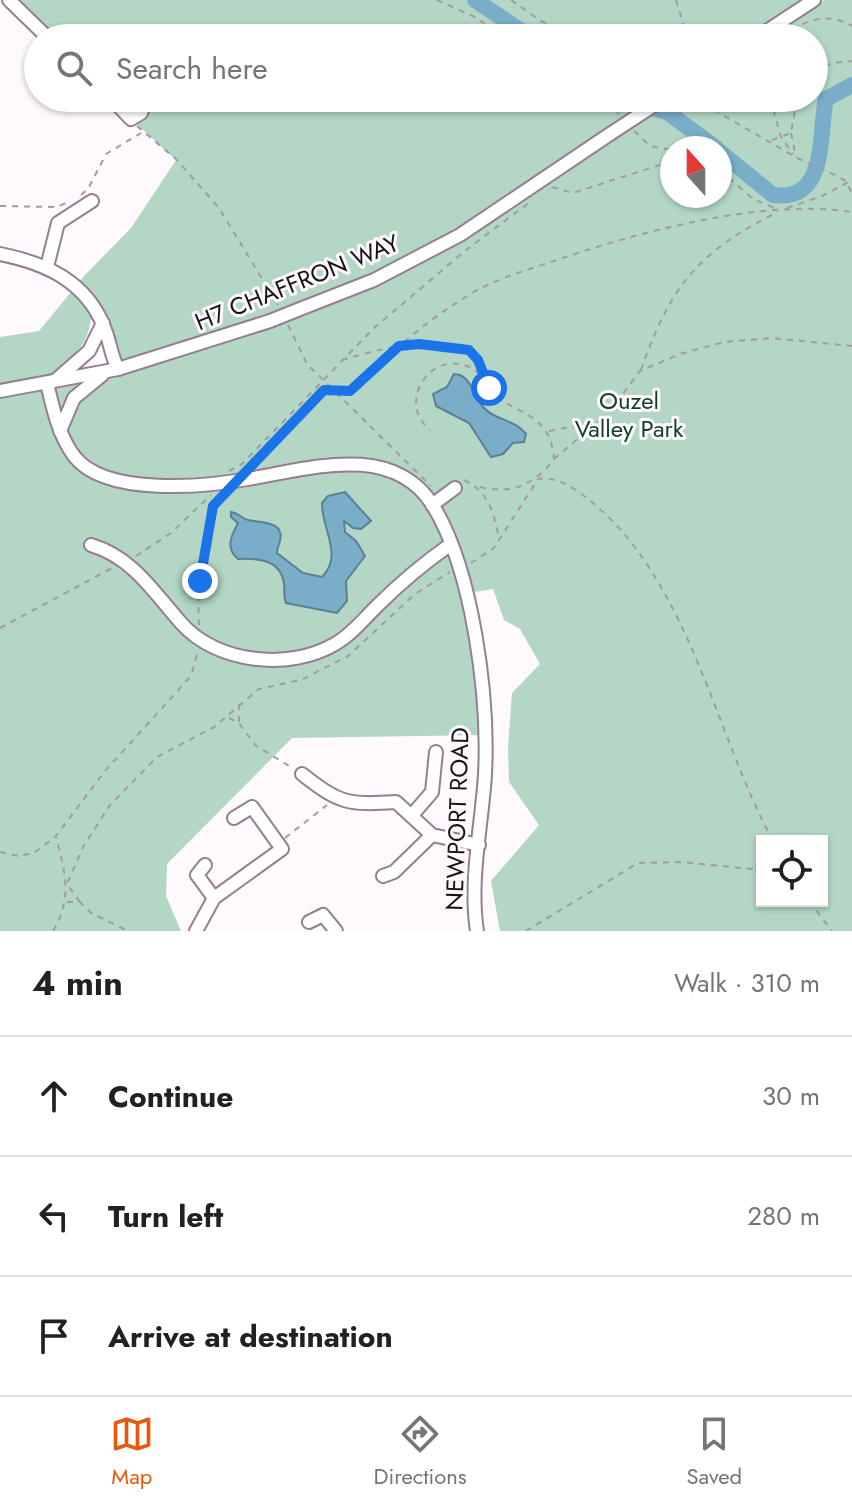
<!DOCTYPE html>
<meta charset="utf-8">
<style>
body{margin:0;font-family:Jost,sans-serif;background:#f2f2f2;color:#202124}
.controls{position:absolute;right:24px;bottom:24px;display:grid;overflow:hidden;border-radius:0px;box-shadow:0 2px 6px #0004}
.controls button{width:72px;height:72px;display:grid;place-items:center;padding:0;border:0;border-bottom:2px solid #e0e0e0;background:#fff;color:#202124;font:40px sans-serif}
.compass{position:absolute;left:660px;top:136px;width:72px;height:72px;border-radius:50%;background:#fff;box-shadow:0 2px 6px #0004;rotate:339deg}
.stop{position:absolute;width:24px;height:24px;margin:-18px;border:6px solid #1a73e8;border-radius:50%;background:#fff}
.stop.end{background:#1a73e8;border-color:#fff;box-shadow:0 2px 8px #0008}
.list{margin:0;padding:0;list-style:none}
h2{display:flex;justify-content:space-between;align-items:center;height:104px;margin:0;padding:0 32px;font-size:34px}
h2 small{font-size:26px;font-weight:400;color:#757577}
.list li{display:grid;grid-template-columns:52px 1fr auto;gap:24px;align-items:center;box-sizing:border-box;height:120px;padding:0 32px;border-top:2px solid #e0e0e0}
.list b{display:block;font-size:30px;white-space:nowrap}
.list em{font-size:26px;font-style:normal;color:#757577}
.icon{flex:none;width:44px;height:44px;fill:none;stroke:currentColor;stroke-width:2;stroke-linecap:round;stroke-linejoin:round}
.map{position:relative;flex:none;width:852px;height:931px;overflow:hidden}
.search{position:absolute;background:#fff;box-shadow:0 2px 6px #0004;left:24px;right:24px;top:24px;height:88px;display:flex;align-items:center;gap:20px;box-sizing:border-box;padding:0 28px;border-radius:44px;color:#757577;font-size:30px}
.sheet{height:464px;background:#fff}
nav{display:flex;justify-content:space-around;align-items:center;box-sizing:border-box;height:112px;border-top:2px solid #e0e0e0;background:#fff;font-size:22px;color:#757577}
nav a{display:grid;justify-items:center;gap:4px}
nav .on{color:#ea580c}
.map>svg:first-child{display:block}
.green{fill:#b3d7c4;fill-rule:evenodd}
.water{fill:#7aaec8;stroke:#5d7f93;stroke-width:2}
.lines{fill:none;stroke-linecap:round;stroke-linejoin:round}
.river{stroke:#7aaec8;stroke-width:16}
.minor-casing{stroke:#947f91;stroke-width:16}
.path{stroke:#a29ba1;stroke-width:2;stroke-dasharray:6 6;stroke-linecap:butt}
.minor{stroke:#fff;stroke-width:12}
.minor-bridge-casing{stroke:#947f91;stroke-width:16;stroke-linecap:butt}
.minor-bridge{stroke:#fff;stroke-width:12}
.route{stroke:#1a73e8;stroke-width:10}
.labels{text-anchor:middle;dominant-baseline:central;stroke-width:6;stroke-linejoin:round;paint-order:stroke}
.street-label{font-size:24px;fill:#191118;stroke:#fef9fd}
.park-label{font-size:24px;fill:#133d2b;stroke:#fef9fd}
</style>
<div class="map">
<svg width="852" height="931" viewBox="0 0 852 931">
<rect width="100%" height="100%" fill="#fef9fd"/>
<path class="green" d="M 12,0 L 817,0 L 762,36 L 824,0 L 852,0 L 852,931 L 500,931 L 491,881 L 539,825 L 509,782 L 508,747 L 512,693 L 540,664 L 520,629 L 504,620 L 493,589 L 468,593 L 486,735 L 292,738 L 167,864 L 166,896 L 181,931 L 0,931 L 0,337 L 39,331 L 85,275 L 131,228 L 176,160 L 131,119 L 146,98 L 814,98 L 814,38 L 48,38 ZM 672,148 L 720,148 L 720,196 L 672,196 ZM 91,304 L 118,369 L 48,381 C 74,357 94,341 91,304 ZM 762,841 L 822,841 L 822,901 L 762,901 Z"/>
<g class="water">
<path d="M 454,374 C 471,374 473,396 483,407 C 495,421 513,418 526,434 L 524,442 L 513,443 L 503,454 L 491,457 L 469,423 L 436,406 L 433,394 L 447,387 Z"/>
<path d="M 345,492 L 371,521 L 361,529 L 353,528 L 344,521 L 345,532 L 356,541 L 365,556 L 346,581 L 347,601 L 337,613 L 286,603 C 283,596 285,591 284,584 C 281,559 257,558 238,559 C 225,548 231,536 238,523 L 231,517 L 231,512 C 238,513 241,518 248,520 C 259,523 285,520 280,541 C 279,545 277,548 277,553 L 303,573 L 322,577 C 344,556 321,527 322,503 L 328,496 Z"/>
</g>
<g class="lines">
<g class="river">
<polyline points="475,0 532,38"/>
<polyline points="630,98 640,105 667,112 716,148"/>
<path d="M 720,152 L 773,195 C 829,202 818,134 826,99 L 852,85"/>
</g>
<g class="minor-casing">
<g id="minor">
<polyline points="9,0 48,38"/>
<polyline points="756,38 814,0"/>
<polyline points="111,98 131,119 141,113 146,98"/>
<path d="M 0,254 C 45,263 86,281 104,327 C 110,341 111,356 118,369"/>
<polyline points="47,267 58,223 92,201"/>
<polyline points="300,309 374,280 460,235 610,134"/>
<polyline points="57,379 89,351 103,323"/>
<path d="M 47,383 C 53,408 58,434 74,456 C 105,497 207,487 253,478 C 312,468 392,443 432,504 C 473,569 489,698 485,774 C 482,825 469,880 477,931"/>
<polyline points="0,391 118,369 270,321"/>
<polyline points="60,431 74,398 102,375"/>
<polyline points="432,505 455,488"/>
<path d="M 91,545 C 134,558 154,593 182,624 C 217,663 289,671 335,644 C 351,635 363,620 376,607 C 399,584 424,563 451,544"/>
<path d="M 302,774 C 340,804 348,805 396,802 L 432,835 L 479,845"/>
<polyline points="413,814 432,792 436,752"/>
<polyline points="205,865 197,875 214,898"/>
<polyline points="383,876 394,872 432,835"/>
<polyline points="309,922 323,915 336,931"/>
<polyline points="196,931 214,898 282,849 252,807 234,818"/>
</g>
</g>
<g class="path">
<polyline points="437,0 477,18 502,38"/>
<polyline points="511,0 541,21 584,38"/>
<polyline points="676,0 683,23 677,38"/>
<path d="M 781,35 C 806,21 826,11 852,26"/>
<polyline points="814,72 832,63 852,61"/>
<polyline points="598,98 619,114"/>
<polyline points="693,98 797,158 835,175 846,181 852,194"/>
<polyline points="770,98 781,137 793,154"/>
<polyline points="137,126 176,159 219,208 278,305"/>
<polyline points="634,131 650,146 672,150"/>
<polyline points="791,133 796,157"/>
<polyline points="772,140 791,133 797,98"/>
<polyline points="720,170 753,199 777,209"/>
<polyline points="552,187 573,193 672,161"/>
<polyline points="81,195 88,189 106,154 141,133"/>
<polyline points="0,206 56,207 69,202"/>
<polyline points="787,208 822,196 852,180"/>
<polyline points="288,325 307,364 431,486"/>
<path d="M 342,360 C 377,350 441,331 474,353 L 484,378 C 442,335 391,398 430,430"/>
<path d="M 641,370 C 670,287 697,252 778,212"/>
<polyline points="549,431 598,422"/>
<polyline points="554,459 609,412 640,371 680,354 724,342 771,338 852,346"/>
<path d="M 252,466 L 324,390 L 350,391 C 387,356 425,321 469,295 C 493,280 521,272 548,263 C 634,233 761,198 852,212"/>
<polyline points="229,471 242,464 374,328 466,250 530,202"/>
<path d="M 464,480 C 489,492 494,513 499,539"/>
<path d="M 480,487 C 513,495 535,484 554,459 C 550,404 504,419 485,379"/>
<polyline points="136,556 171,533 211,495"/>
<path d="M 471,563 L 494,548 L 538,479 C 557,476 574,488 588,499 C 689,579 714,732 773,841"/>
<path d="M 199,625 C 197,588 199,519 226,494"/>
<polyline points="0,628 112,568"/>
<polyline points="229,718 239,723 255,745 294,769"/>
<polyline points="239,722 239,704"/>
<polyline points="285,838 327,805"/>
<polyline points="0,852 18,856 34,853 56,836 105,771 191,676 198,651"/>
<polyline points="809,901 832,931"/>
<polyline points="67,902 80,902 91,913 128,931"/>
<polyline points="80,902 67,884 83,847 110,805 157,757 214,727 259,689 301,680 348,656 415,594 450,572"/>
<path d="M 53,931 C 73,898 65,872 56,837"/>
<polyline points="526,931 638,863 681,862 762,870"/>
</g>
<use href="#minor" class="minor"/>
<g class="minor-bridge-casing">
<g id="minor-bridge">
<polyline points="610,134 665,98"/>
<polyline points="270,321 300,309"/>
</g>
</g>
<use href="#minor-bridge" class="minor-bridge"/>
</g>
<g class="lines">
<polyline class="route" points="200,581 213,506 324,390 350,391 399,346 419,344 469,350 478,360 489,388"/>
</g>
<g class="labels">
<g class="street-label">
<text transform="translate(297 282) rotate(-22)">H7 CHAFFRON WAY</text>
<text transform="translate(457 819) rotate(-88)">NEWPORT ROAD</text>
</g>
<g class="park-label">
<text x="629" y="400">Ouzel<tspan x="629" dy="28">Valley Park</tspan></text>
</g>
</g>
</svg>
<div class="controls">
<button><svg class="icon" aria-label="locate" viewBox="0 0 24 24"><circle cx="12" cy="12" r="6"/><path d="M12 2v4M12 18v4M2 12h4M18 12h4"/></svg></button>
</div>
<svg class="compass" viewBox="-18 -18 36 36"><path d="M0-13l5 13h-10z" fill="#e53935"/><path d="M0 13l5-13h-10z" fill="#757577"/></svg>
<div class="stop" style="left:489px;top:388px"></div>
<div class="stop end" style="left:200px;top:581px"></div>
<div class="search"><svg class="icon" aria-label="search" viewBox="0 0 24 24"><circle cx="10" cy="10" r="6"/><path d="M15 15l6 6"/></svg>Search here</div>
</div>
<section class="sheet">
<h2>4 min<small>Walk · 310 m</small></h2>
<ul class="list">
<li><svg class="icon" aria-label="ahead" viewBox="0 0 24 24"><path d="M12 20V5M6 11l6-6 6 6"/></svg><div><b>Continue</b></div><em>30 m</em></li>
<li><svg class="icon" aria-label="left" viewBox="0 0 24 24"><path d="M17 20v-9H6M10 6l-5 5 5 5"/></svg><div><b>Turn left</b></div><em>280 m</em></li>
<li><svg class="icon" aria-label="arrive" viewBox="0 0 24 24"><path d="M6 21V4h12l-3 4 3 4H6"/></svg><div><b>Arrive at destination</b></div></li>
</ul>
</section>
<nav>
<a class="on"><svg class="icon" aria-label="map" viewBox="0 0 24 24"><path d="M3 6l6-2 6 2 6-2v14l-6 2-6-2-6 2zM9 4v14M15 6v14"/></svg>Map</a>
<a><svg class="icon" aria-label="directions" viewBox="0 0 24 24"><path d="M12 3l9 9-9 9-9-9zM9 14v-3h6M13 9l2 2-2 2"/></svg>Directions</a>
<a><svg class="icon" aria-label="saved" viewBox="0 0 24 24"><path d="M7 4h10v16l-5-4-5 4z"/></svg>Saved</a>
</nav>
